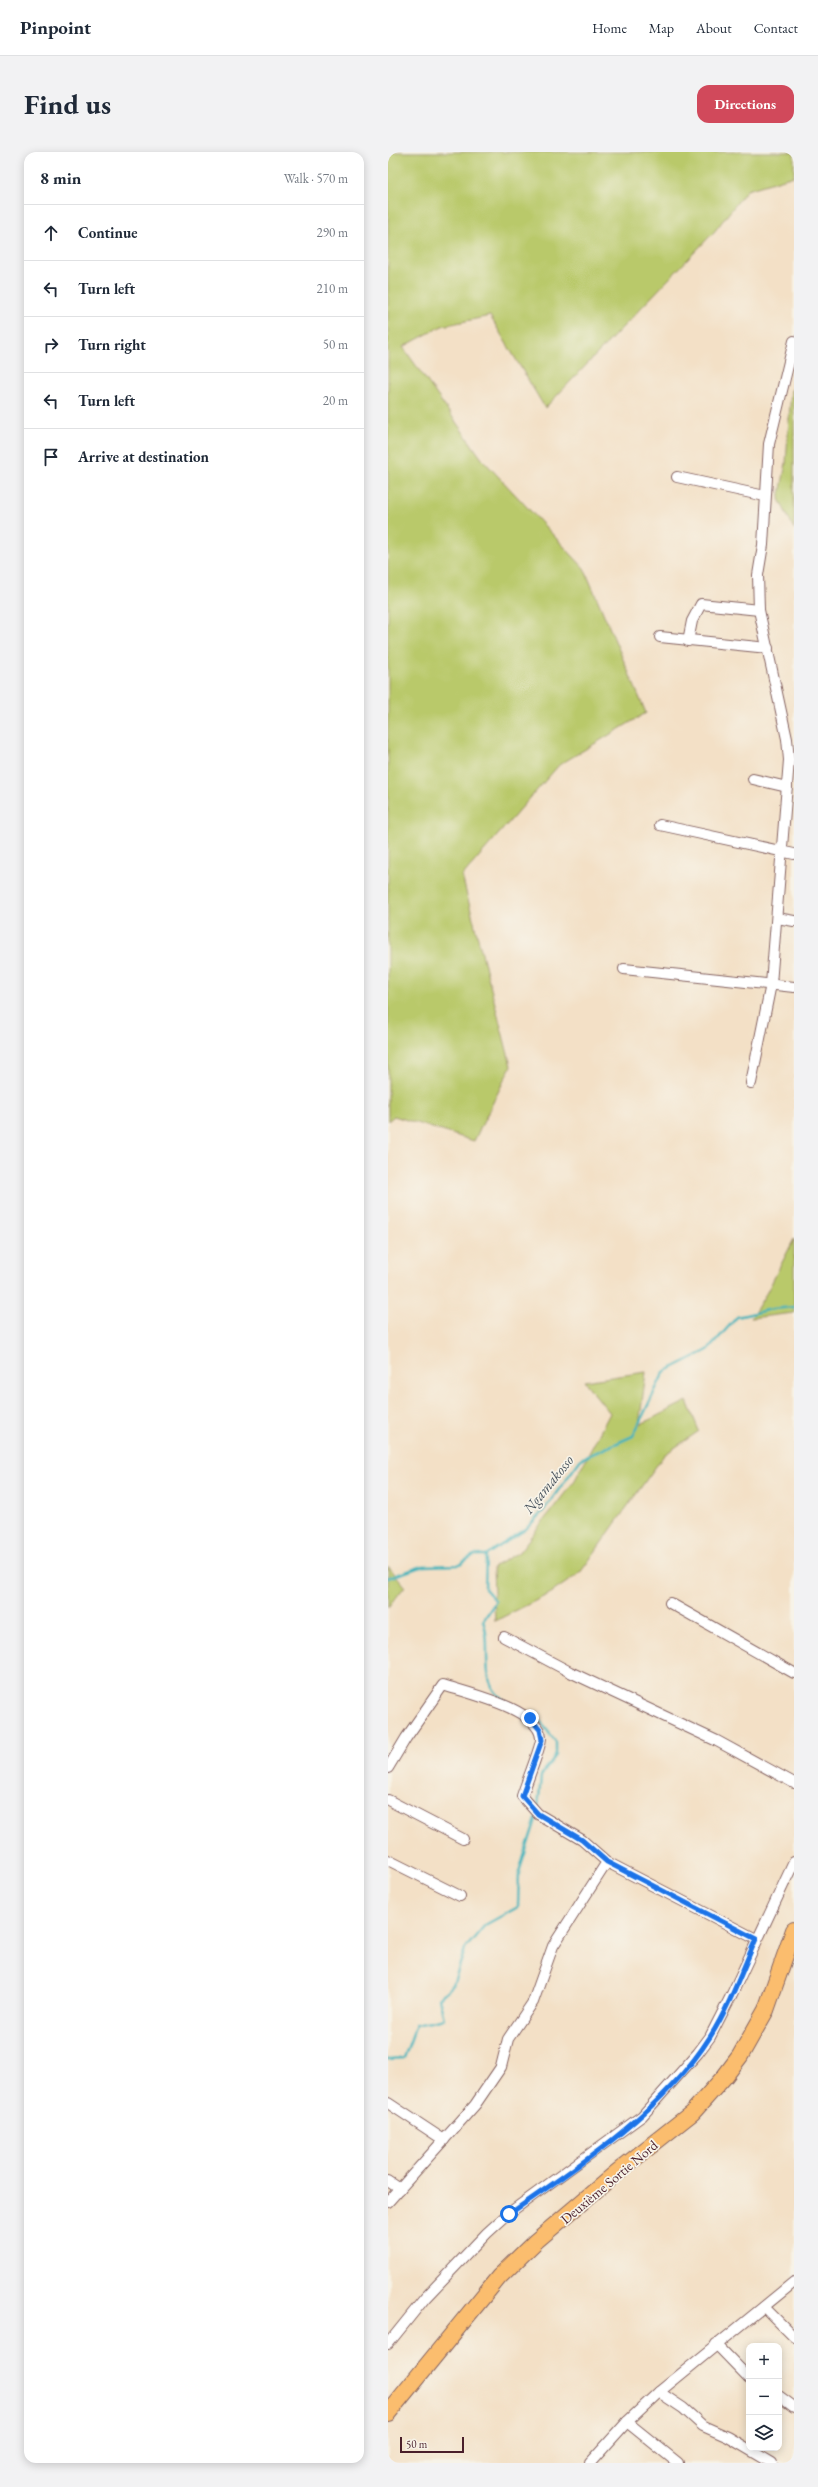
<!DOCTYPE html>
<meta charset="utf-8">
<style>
body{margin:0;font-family:"EB Garamond",serif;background:#f2f2f3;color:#1f2937}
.controls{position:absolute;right:12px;bottom:12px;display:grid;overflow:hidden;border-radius:8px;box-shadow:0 2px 10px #0003}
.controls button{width:36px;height:36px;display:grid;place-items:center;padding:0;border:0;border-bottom:1px solid #e0e1e3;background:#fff;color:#1f2937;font:20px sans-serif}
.scale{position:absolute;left:12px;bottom:10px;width:64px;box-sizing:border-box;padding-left:4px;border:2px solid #4a1f2b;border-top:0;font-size:11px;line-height:14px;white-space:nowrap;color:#4a1f2b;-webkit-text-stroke:3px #f7f3e8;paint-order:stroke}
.stop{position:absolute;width:12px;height:12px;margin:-9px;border:3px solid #1a73e8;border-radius:50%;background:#fff}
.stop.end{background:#1a73e8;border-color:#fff;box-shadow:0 1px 4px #0008}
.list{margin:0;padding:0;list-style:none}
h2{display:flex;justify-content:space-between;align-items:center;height:52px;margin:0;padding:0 16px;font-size:17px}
h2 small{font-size:13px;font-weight:400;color:#747a83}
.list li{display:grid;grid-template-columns:26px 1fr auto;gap:12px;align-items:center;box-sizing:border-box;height:56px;padding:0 16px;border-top:1px solid #e0e1e3}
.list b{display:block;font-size:15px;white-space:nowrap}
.list em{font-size:13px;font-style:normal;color:#747a83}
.icon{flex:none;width:22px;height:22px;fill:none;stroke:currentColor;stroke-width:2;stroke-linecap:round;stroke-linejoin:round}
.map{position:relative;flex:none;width:406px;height:2311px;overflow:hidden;border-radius:12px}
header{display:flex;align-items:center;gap:24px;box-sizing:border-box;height:56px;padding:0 20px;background:#fff;border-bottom:1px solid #e0e1e3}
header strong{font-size:19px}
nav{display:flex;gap:22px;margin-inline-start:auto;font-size:14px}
.intro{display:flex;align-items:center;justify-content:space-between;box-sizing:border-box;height:96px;padding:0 24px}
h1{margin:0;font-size:28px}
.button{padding:10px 18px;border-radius:12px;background:#d1495b;color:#fff;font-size:14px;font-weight:700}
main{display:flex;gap:24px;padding:0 24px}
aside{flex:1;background:#fff;border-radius:12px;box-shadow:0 2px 10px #0003}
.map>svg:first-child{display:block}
.green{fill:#b9c96b;stroke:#82744b}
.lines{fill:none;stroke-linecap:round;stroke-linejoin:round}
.stream{stroke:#43b3bb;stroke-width:2.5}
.minor-casing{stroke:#856361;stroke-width:12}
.primary-casing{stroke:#856361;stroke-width:18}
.minor{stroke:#fff;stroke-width:10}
.primary{stroke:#fbbd6e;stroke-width:16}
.route{stroke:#1a73e8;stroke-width:5}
.labels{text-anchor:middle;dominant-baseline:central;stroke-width:3.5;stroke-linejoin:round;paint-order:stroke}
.street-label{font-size:14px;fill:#4a1f2b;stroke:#f7f3e8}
.water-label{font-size:15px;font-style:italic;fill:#48535d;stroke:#f7f3e8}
</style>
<header>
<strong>Pinpoint</strong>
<nav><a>Home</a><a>Map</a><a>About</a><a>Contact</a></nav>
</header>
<div class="intro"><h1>Find us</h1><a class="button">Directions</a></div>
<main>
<aside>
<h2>8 min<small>Walk · 570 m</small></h2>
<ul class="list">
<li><svg class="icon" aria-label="ahead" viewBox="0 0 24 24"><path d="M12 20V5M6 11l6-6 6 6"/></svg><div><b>Continue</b></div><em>290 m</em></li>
<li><svg class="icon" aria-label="left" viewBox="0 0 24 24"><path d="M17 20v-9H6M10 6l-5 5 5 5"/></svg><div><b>Turn left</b></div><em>210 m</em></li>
<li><svg class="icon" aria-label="right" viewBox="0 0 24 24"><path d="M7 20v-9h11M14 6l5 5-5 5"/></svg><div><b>Turn right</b></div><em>50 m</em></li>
<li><svg class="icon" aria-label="left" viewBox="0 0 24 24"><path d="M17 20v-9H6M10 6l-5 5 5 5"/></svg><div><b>Turn left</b></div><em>20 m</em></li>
<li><svg class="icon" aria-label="arrive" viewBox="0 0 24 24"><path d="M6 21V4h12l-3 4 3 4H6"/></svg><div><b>Arrive at destination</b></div></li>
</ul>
</aside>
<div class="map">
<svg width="406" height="2311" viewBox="0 0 406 2311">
<rect width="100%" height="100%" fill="#f7f3e8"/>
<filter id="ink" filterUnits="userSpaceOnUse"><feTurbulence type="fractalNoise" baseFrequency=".025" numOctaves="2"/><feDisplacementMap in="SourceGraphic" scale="8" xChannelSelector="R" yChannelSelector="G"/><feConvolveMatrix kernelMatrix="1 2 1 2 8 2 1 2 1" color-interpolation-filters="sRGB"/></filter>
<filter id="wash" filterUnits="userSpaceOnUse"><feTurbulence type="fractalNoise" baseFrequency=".012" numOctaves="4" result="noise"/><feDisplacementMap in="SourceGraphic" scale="16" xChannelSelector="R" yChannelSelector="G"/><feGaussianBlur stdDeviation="0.9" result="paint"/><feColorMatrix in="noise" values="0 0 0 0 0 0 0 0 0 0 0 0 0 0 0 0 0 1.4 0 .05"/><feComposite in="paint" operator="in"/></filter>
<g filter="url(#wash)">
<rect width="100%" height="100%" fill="#f3e0c6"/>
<g class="green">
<polygon points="0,0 406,0 406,24 359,38 326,80 157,256 102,164 54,174 15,195 94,307 196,416 258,561 171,613 74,724 123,914 86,989 6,964 0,969"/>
<polygon points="406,236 406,377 391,347 398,311 403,238"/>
<polygon points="406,1087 406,1161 363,1166 379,1140"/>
<polygon points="258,1220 251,1273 299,1249 311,1279 276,1303 192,1421 163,1441 107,1469 105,1415 131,1400 187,1328 222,1261 196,1229"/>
<polygon points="0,1414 17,1434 0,1456"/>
</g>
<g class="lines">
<g class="stream">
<path d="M 98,1403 L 97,1437 L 108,1449 L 95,1469 C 106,1496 87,1531 119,1550"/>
<polyline points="0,1426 35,1414 70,1413 86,1403 98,1403 138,1377 155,1359 193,1307 245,1284 276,1220 320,1198 349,1165 384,1157 406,1155"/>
<polyline points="144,1564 152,1569 168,1590 168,1603 153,1624 150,1656"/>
<polyline points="0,1907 16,1906 28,1873 56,1867 51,1846 65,1833 77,1797 97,1773 130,1755 131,1720 149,1664"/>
</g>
</g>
</g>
<g filter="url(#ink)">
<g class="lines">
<g class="minor-casing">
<g id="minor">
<polyline points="289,325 377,344"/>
<polyline points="272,485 380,496"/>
<polyline points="300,489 304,469 313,452 371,458"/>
<polyline points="365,627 399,635"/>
<polyline points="272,673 406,702"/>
<polyline points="389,766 406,769"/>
<polyline points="236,817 406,835"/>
<polyline points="363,931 383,832 401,608 399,587 371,458 370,423 375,393 381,292 406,189"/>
<polyline points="282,1451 406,1521"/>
<polyline points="116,1485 182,1520 329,1589 406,1631"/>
<path d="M 0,1616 L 18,1586 L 55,1533 C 79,1541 151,1557 153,1586 C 154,1593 137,1634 134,1644 L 150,1662 L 194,1688 L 219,1710 L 165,1794 L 145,1850 L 120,1887 L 113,1915 L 87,1953 L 0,2050"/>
<polyline points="0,1648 75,1687"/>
<polyline points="0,1708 72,1744"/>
<polyline points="219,1710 368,1787"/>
<polyline points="0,1951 56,1988"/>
<polyline points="0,2029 12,2037"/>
<polyline points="376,2155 406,2185"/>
<polyline points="0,2192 37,2146 99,2081 121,2061 254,1964 310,1901 322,1885 344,1842 406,1710"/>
<polyline points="328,2192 361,2226"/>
<polyline points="271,2240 295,2256 315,2274 340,2285 384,2311"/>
<polyline points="391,2244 406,2255"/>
<polyline points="239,2270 290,2311"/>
<polyline points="202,2311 239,2270 271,2240 406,2130"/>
</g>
</g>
<g class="primary-casing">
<polyline id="primary" points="0,2261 111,2125 148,2089 228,2021 304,1961 337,1924 352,1904 378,1858 406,1778"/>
</g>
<use href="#minor" class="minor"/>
<use href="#primary" class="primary"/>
</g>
</g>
<g class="lines" filter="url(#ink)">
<path class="route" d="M 121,2062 C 190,2015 277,1957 322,1885 C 341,1855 354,1819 368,1787 L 219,1710 L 194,1688 L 150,1662 L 134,1644 L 154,1588 L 152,1578 L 142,1566"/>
</g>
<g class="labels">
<g class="street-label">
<text transform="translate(221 2030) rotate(-40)">Deuxième Sortie Nord</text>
</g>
<g class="water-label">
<text transform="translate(160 1332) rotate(-51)">Ngamakosso</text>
</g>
</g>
</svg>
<div class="controls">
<button>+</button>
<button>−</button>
<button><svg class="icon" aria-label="layers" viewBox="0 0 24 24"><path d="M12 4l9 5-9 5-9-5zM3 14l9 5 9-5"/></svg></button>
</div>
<div class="scale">50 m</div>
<div class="stop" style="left:121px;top:2062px"></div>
<div class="stop end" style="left:142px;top:1566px"></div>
</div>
</main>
